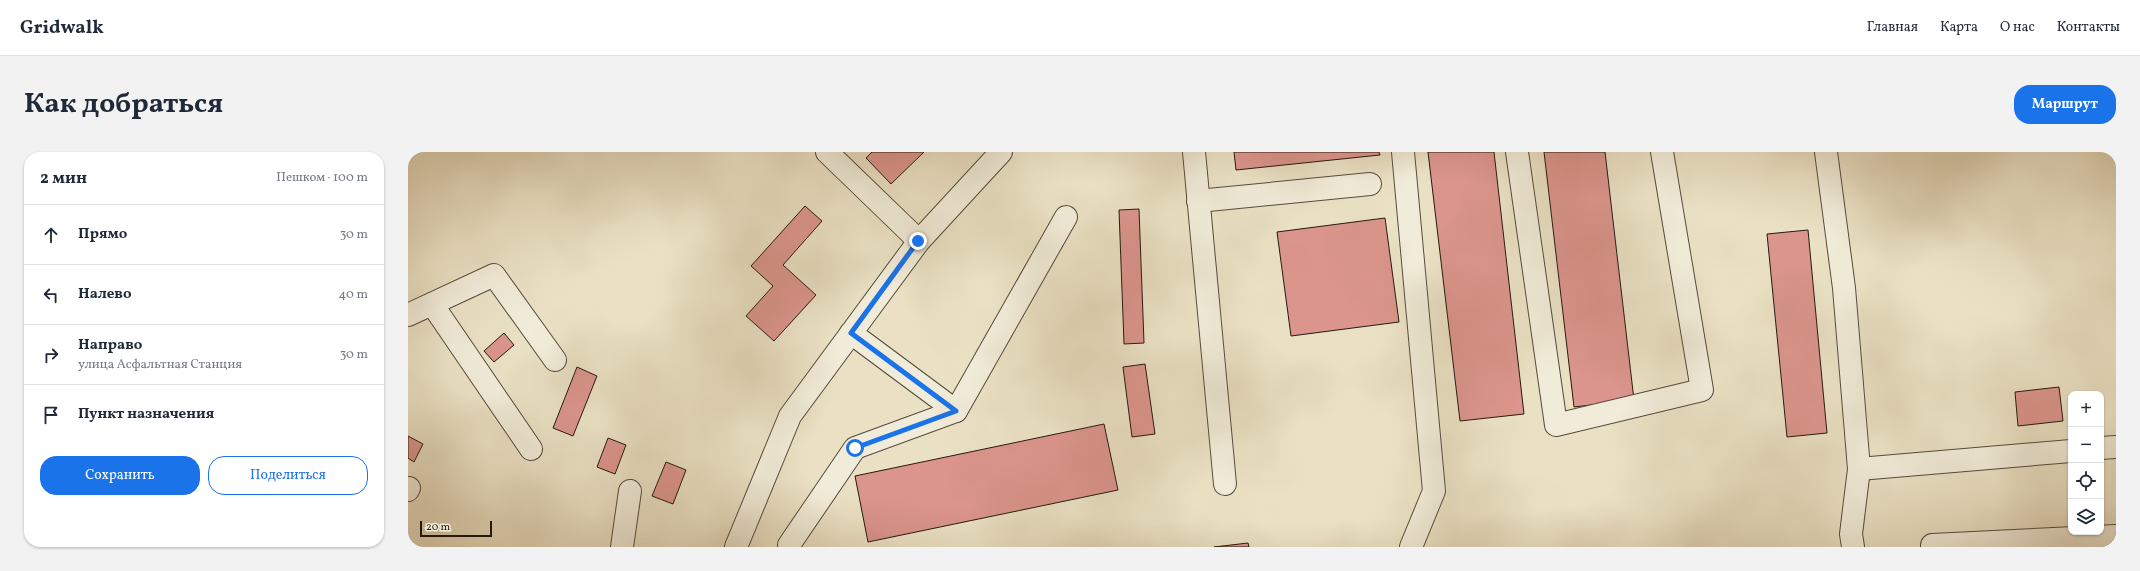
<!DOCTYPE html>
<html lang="ru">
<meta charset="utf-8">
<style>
body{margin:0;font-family:Vollkorn,serif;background:#f2f2f3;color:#1f2937}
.controls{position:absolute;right:12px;bottom:12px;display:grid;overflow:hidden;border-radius:8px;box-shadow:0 1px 3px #0004}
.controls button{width:36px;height:36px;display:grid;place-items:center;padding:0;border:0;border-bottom:1px solid #e0e1e3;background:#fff;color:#1f2937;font:20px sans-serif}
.scale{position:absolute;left:12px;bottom:10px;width:72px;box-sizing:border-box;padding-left:4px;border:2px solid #251910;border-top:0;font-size:11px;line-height:14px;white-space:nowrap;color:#251910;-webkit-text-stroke:3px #f1ecd9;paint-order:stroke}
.stop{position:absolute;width:12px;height:12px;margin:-9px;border:3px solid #1a73e8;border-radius:50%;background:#fff}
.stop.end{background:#1a73e8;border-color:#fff;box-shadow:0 1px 4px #0008}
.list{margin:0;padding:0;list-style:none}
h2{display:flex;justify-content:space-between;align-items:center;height:52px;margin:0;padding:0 16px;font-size:17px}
h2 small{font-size:13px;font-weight:400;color:#747a83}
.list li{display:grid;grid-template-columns:26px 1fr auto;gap:12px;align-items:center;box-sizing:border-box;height:60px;padding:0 16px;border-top:1px solid #e0e1e3}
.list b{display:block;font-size:15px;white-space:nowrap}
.list p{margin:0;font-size:13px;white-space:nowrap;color:#747a83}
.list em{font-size:13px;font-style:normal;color:#747a83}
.actions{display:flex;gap:8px;padding:12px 16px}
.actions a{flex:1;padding:9px 0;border:1px solid #1a73e8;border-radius:16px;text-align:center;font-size:14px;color:#1a73e8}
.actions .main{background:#1a73e8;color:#fff}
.icon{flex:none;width:22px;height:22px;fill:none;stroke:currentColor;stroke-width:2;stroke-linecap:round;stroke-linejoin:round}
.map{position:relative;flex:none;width:1708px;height:395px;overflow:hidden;border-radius:16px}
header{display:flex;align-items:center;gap:24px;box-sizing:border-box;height:56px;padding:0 20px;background:#fff;border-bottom:1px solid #e0e1e3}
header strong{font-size:19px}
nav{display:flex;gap:22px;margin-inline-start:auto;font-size:14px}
.intro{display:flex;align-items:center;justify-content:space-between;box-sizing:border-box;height:96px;padding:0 24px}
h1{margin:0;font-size:28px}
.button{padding:10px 18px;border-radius:16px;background:#1a73e8;color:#fff;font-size:14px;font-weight:700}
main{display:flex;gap:24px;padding:0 24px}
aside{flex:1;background:#fff;border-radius:16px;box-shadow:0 1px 3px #0004}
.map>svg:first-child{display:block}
.building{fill:#db958c;stroke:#251910}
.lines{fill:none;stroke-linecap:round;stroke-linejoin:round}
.minor-casing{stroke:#564b3d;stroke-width:24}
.minor{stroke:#f1ecd9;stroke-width:22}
.route{stroke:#1a73e8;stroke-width:5}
</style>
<header>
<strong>Gridwalk</strong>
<nav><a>Главная</a><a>Карта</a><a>О нас</a><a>Контакты</a></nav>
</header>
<div class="intro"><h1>Как добраться</h1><a class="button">Маршрут</a></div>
<main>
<aside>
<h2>2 мин<small>Пешком · 100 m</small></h2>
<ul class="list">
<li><svg class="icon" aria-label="ahead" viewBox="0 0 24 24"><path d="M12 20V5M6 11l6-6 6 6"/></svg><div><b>Прямо</b></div><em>30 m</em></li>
<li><svg class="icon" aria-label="left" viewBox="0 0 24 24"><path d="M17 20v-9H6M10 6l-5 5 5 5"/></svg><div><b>Налево</b></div><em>40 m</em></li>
<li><svg class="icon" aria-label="right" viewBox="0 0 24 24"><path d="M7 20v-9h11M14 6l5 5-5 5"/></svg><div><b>Направо</b><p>улица Асфальтная Станция</p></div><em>30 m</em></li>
<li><svg class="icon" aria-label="arrive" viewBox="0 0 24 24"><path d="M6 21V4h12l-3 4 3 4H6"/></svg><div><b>Пункт назначения</b></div></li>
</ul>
<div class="actions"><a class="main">Сохранить</a><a>Поделиться</a></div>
</aside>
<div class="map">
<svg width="1708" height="395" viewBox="0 0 1708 395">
<rect width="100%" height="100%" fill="#eae1c4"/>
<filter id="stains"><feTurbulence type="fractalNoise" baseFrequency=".005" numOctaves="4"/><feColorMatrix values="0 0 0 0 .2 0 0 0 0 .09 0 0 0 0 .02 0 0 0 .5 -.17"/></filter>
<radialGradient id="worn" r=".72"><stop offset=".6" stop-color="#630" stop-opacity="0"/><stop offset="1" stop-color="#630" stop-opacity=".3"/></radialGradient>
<g class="building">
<polygon points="464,0 516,0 483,32 458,6"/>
<polygon points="826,0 971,0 972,3 828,18"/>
<polygon points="1020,0 1086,0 1116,262 1052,269"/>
<polygon points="1136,0 1197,0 1226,248 1166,255"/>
<polygon points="397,54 414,69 375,113 408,143 366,189 338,164 365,134 343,114"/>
<polygon points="731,57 736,191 716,192 711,58"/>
<polygon points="977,66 991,170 883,184 869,80"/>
<polygon points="1400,78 1419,281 1379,285 1359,82"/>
<polygon points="96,181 106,193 86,210 76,199"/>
<polygon points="737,212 747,282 724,285 715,215"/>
<polygon points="169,215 189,224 165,284 145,276"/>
<polygon points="1651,235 1655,269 1610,274 1607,240"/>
<polygon points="696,272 710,338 460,390 447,324"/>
<polygon points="0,284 15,292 6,310 0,306"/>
<polygon points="200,286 218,293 207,322 189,315"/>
<polygon points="258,310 278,318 265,352 244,344"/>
<polygon points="840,391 841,395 806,395"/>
</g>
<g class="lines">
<g class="minor-casing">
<g id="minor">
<polyline points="419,0 511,89"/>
<polyline points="786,0 817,332"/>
<polyline points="995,0 1026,339 1003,395"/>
<polyline points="1109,0 1148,273 1294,238 1254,0"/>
<polyline points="1418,0 1436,136 1451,317 1443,382 1445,395"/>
<polyline points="790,49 962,32"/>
<polyline points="24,152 123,297"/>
<polyline points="0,163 86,123 147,208"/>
<polyline points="443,181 548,259"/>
<polyline points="1693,296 1708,295"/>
<polyline points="1451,317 1663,299"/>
<polyline points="0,338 1,336"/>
<polyline points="381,393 447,296 548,259 658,65"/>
<polyline points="214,395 222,339"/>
<polyline points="328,395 382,264 511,89 593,0"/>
<polyline points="1524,395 1524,393 1708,384"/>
</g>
</g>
<use href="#minor" class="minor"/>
</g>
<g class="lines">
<polyline class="route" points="447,296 548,259 443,181 510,89"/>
</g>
<rect width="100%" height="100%" filter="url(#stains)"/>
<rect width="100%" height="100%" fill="url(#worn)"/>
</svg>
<div class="controls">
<button>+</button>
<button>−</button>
<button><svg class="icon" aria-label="locate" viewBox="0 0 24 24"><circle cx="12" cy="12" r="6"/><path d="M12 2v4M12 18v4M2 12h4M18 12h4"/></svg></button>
<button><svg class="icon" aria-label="layers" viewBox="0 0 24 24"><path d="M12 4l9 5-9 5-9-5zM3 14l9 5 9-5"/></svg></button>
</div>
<div class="scale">20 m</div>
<div class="stop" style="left:447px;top:296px"></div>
<div class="stop end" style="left:510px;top:89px"></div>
</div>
</main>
